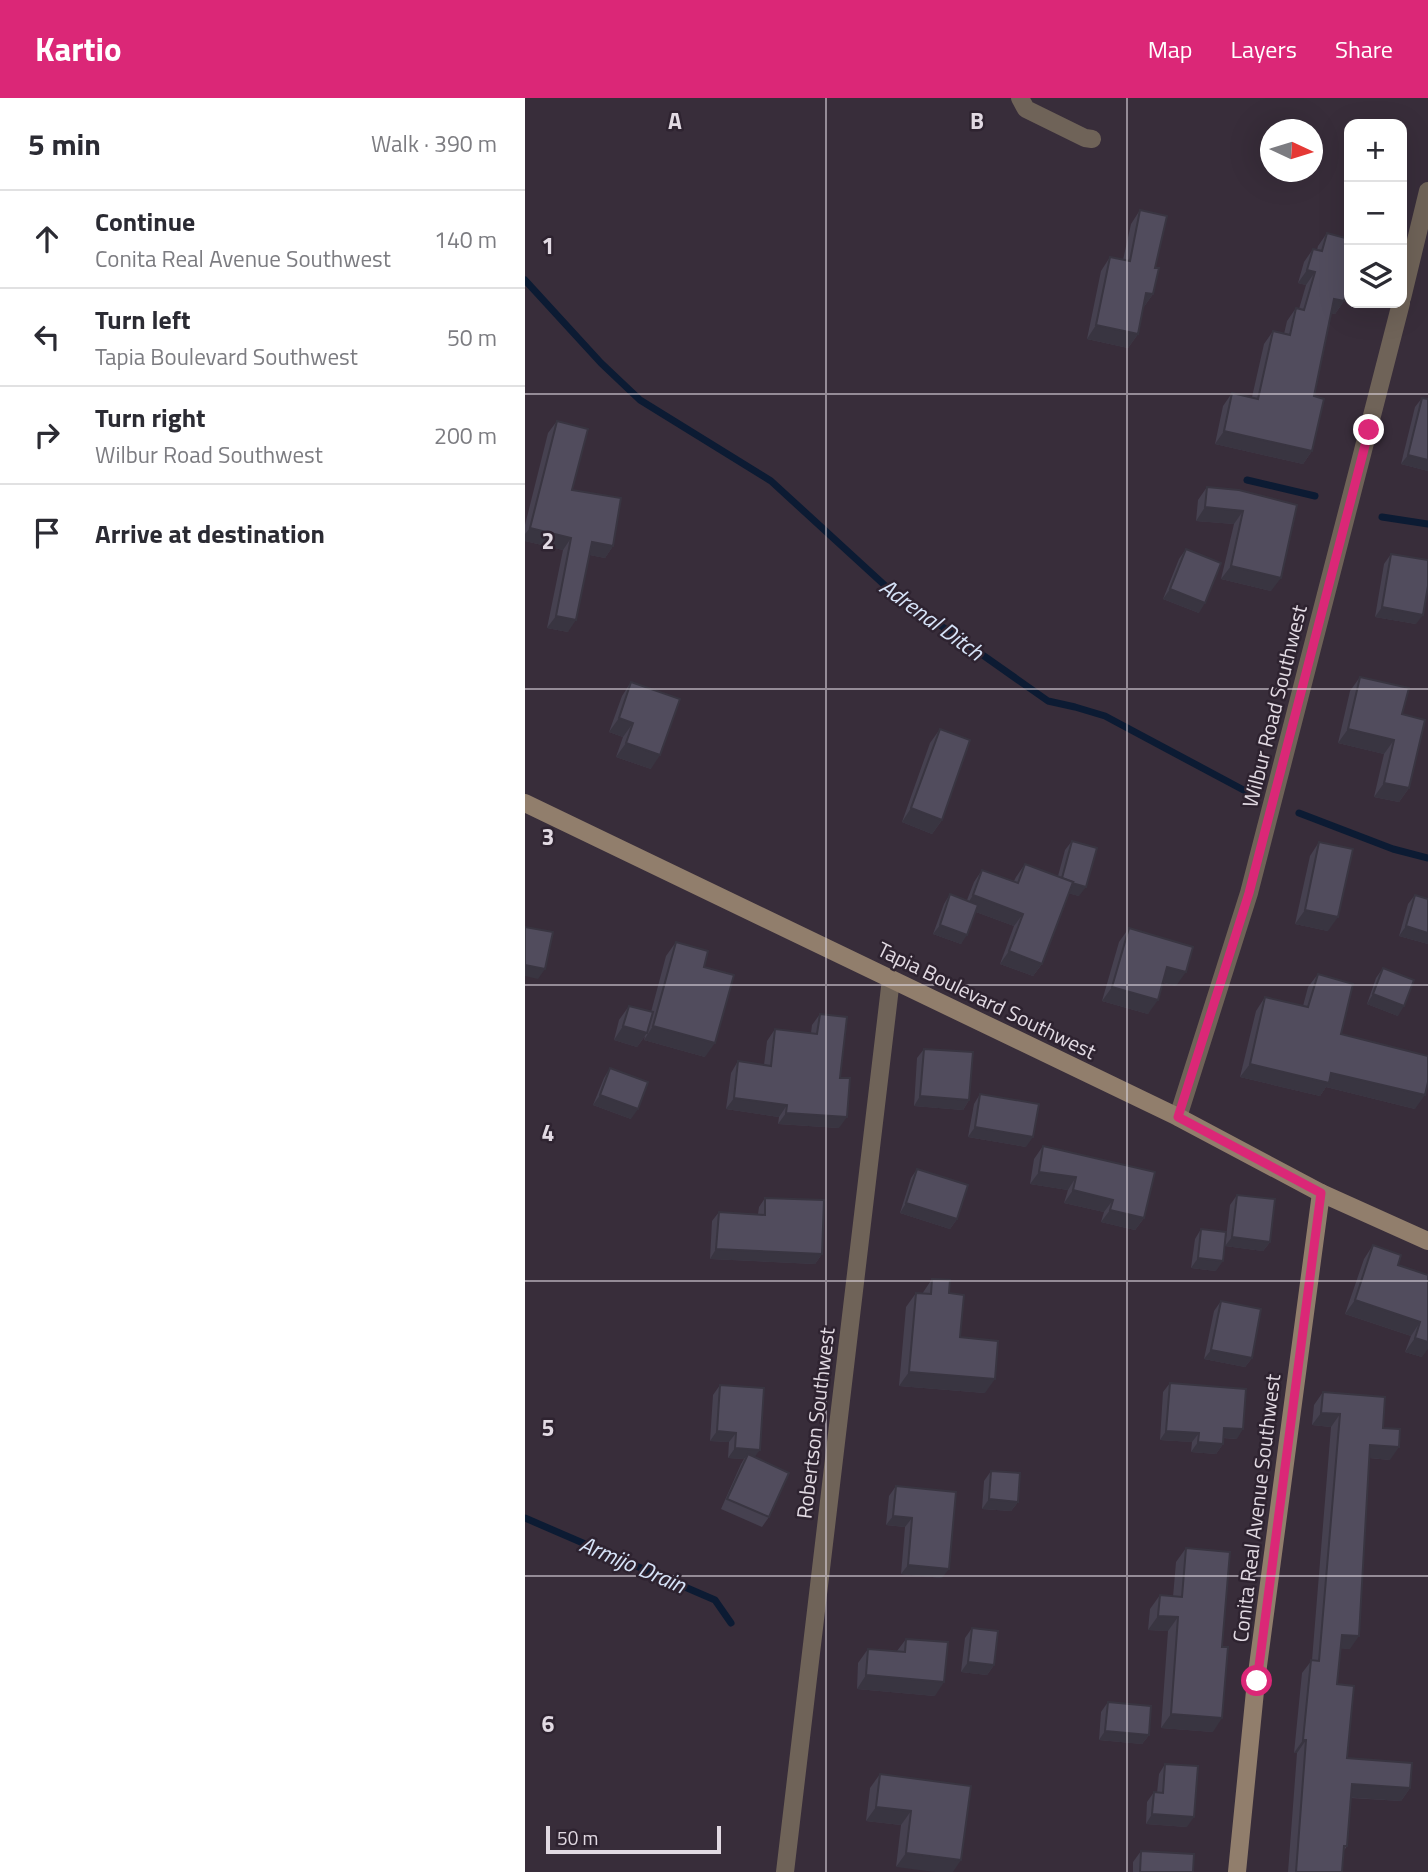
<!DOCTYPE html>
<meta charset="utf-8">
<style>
body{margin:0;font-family:"Titillium Web",sans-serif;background:#f7f7f7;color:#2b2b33}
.controls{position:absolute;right:21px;top:21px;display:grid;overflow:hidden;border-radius:14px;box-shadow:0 7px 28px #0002}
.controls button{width:63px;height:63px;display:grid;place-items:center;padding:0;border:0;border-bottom:2px solid #e1e1e2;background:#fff;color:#2b2b33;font:35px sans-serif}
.compass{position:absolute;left:735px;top:21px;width:63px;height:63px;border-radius:50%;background:#fff;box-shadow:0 7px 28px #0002;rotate:94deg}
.scale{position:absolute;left:21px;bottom:18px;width:175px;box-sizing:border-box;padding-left:7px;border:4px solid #e2dae3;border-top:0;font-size:19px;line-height:24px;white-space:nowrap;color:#e2dae3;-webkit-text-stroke:5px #2e2330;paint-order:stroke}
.stop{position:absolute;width:21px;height:21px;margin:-16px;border:5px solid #db2777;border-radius:50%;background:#fff}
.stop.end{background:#db2777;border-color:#fff;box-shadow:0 2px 7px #0008}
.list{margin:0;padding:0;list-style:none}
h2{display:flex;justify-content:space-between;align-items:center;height:91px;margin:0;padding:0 28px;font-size:30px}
h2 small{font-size:23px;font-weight:400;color:#7c7c81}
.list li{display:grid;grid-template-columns:46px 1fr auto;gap:21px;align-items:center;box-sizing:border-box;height:98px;padding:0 28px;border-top:2px solid #e1e1e2}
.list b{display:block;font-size:26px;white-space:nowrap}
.list p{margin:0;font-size:23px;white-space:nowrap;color:#7c7c81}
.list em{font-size:23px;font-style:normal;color:#7c7c81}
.icon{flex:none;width:38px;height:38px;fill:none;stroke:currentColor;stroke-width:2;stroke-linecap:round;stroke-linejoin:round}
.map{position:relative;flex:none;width:903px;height:1774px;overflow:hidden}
header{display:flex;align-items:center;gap:42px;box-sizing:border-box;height:98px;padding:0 35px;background:#db2777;color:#fff}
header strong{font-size:33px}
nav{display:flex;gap:38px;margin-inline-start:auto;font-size:24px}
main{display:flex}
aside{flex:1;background:#fff}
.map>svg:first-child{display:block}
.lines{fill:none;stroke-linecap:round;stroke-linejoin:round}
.stream{stroke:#0c1b33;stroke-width:7}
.street{stroke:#6f6358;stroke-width:18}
.secondary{stroke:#917e6c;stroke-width:18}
.wall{fill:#464150}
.shaded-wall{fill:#393541}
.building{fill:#514c5d;stroke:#393541;stroke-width:2}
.route{stroke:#db2777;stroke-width:9}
.grid{fill:none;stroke:#e2dae3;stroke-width:2;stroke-opacity:0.55}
.labels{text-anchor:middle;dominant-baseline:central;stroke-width:5;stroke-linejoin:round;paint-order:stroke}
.street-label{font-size:21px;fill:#e2dae3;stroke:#2e2330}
.water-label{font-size:23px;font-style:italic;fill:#d6e3f8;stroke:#2e2330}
.grid-label{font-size:23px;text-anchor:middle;font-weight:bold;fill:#e2dae3;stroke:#2e2330;stroke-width:5;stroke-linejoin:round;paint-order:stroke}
</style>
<header>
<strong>Kartio</strong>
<nav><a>Map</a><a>Layers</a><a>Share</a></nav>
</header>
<main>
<aside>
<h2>5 min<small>Walk · 390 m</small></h2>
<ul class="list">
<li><svg class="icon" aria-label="ahead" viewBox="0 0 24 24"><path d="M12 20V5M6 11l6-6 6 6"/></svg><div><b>Continue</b><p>Conita Real Avenue Southwest</p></div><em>140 m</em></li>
<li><svg class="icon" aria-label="left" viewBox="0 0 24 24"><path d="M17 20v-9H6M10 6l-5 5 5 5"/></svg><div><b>Turn left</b><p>Tapia Boulevard Southwest</p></div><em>50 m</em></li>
<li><svg class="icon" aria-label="right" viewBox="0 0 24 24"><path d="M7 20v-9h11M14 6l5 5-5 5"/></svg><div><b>Turn right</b><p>Wilbur Road Southwest</p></div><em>200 m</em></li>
<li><svg class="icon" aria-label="arrive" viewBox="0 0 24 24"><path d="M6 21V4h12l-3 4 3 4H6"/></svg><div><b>Arrive at destination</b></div></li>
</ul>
</aside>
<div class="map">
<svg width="903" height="1774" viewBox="0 0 903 1774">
<rect width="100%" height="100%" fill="#382d3a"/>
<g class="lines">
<g class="stream">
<polyline points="0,182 76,265 115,302 246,383 378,504 415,527 523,603 550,609 580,618 726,696"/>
<polyline points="722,382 790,398"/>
<polyline points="857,419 903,426"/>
<polyline points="774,715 868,751 903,760"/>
<polyline points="0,1420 190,1502 206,1525"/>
</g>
<g class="street">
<polyline points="495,0 501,11 560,40 567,41"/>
<polyline points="877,200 903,93"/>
<polyline points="653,1019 724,795 876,205"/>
<polyline points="260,1774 366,881"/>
</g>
<g class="secondary">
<polyline points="0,705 653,1019 796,1095 903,1143"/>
<polyline points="712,1774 731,1583 796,1095"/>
</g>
</g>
<g class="wall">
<polygon points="615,112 630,170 628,196 618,210 613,236 603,250 562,241 576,173 585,159 598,162 606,126"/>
<polygon points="802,135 819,203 810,216 806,215 789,298 787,353 778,366 690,346 698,308 707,295 727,299 739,246 748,233 759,236 762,223 771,210 774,211 781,187 773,185 779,164 788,151 792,152 793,148"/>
<polygon points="897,300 903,373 876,366 890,309"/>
<polygon points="32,323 47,392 88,448 80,460 65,457 43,534 22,530 38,452 0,443 0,427 23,335"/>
<polygon points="682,389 772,407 746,493 696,481 709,426 671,423 673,402"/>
<polygon points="661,451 674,515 638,501 654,461"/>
<polygon points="866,456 891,526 850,519 859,466"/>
<polygon points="835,579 877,616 884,690 874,704 849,699 859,656 813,645 825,593"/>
<polygon points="106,584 126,671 91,659 98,639 84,634 97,598"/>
<polygon points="415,631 417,722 407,736 377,724 405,645"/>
<polygon points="547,743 554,798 543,795 517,866 508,878 475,866 489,828 451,814 436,846 408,836 419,806 425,796 442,802 449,784 457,772 489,783 491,779 500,766 533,778 540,752"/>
<polygon points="794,744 803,833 770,826 785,758"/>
<polygon points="890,797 903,801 903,846 874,838 883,806"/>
<polygon points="604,830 651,888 638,885 623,916 577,903 594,844"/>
<polygon points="151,844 179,869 180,959 119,942 120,938 112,949 89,942 94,922 104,908 126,914 141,858"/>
<polygon points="858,870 873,918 842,906 851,880"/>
<polygon points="793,876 816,936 890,1011 801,989 795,998 715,979 731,913 740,899 778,908 783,889"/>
<polygon points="295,916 315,980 314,1030 253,1026 254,1019 201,1011 206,975 213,963 239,967 242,943 250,931 286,935 287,927"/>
<polygon points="399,951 444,1002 438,1012 389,1008 392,960"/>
<polygon points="85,970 106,1021 68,1007 79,980"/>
<polygon points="455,996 501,1049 443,1039 449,1006"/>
<polygon points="518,1048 619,1120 610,1132 576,1124 579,1114 539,1105 543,1092 505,1086 509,1061"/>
<polygon points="392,1071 432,1121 425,1131 375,1115 386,1080"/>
<polygon points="712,1097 745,1144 738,1153 700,1148 705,1107"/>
<polygon points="240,1100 297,1156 290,1166 185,1161 187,1123 194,1114 233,1116 234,1109"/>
<polygon points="676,1131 691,1173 666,1170 670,1141"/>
<polygon points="848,1147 873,1167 903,1177 897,1259 880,1254 886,1238 820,1216 839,1161"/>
<polygon points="407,1181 424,1195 435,1239 460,1295 374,1288 381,1209 391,1195 397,1196"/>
<polygon points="696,1203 727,1260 720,1269 679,1261 689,1213"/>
<polygon points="645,1285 712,1341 698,1340 698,1346 691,1356 666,1354 667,1344 635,1342 638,1294"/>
<polygon points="195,1287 230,1359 244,1419 237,1429 196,1411 216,1366 219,1361 203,1360 204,1344 185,1343 188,1297"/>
<polygon points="798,1294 858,1330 865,1362 844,1360 825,1551 815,1550 812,1586 822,1660 885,1690 876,1703 826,1700 822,1748 818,1754 817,1774 763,1774 772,1655 769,1655 777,1575 787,1562 806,1329 787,1327 789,1307"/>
<polygon points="466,1373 493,1404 486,1413 457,1411 459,1383"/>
<polygon points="371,1388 417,1480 376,1476 380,1429 361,1427 364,1398"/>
<polygon points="661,1450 688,1634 636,1630 643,1533 623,1532 625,1511 635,1497 648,1499 651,1464"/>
<polygon points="447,1530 469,1567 462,1577 436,1574 440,1540"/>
<polygon points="381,1541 410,1598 332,1591 333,1565 343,1551 372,1553"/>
<polygon points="583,1604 624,1637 617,1646 574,1642 576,1614"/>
<polygon points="640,1666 662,1729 621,1726 622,1704 629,1694 632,1695 634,1676"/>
<polygon points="355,1676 446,1688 371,1769 376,1727 341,1723 345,1690"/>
<polygon points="616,1753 668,1774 608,1774 608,1764"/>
</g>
<g class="shaded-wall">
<polygon points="782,172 790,174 781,187 773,185"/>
<polygon points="621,195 628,196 618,210"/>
<polygon points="809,201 819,203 810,216 800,214"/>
<polygon points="571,227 613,236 603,250 562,241"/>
<polygon points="699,333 787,353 778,366 690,346"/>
<polygon points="883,357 903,362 903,373 876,366"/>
<polygon points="680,409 718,413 709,426 671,423"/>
<polygon points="5,430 46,440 38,452 0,443 0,436"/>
<polygon points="67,444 88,448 80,460 59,456"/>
<polygon points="706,468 756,480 746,493 696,481"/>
<polygon points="645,491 680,505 674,515 638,501"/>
<polygon points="857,509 898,517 891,526 850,519"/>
<polygon points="31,518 51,522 43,534 22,530"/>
<polygon points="94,620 108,625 98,639 84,634"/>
<polygon points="823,631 869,642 859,656 813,645"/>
<polygon points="101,645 135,657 126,671 91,659"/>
<polygon points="859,685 884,690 874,704 849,699"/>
<polygon points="386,710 417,722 407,736 377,724"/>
<polygon points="536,782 561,789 554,798 529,792"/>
<polygon points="448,797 498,816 489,828 440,810"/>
<polygon points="780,812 813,819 803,833 770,826"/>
<polygon points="415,827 442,837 436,846 408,836"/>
<polygon points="881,828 903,835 903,846 874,838"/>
<polygon points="484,853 517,866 508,878 475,866"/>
<polygon points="0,867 20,871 13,881 0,878"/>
<polygon points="642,869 661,874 651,888 633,883"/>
<polygon points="587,889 633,902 623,916 577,903"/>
<polygon points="848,896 879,908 873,918 842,906"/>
<polygon points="98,928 122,935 112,949 89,942"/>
<polygon points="128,928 190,945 180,959 119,942"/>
<polygon points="725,966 806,975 900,997 890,1011 801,989 795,998 715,979"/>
<polygon points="75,997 113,1011 106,1021 68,1007"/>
<polygon points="395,998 444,1002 438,1012 389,1008"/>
<polygon points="209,1000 262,1007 254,1019 201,1011"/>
<polygon points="261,1015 322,1019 314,1030 253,1026"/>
<polygon points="450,1029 508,1039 501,1049 443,1039"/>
<polygon points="514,1074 551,1079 543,1092 505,1086"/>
<polygon points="548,1092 588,1102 579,1114 539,1105"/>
<polygon points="381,1105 432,1121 425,1131 375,1115"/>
<polygon points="585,1112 619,1120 610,1132 576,1124"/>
<polygon points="707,1139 745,1144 738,1153 700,1148"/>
<polygon points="191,1151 297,1156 290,1166 185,1161"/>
<polygon points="673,1160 698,1163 691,1173 666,1170"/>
<polygon points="830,1202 895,1224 886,1238 820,1216"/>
<polygon points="890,1240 903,1244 903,1251 897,1259 880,1254"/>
<polygon points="686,1252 727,1260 720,1269 679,1261"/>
<polygon points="384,1274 470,1281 460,1295 374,1288"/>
<polygon points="796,1315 815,1316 806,1329 787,1327"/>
<polygon points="699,1330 718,1331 712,1341 692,1339"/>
<polygon points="192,1333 211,1335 204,1344 185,1343"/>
<polygon points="641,1333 674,1335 667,1344 635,1342"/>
<polygon points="673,1344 698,1346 691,1356 666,1354"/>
<polygon points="845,1347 874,1349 865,1362 836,1359"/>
<polygon points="210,1350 235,1352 228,1361 223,1356 219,1361 203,1360"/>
<polygon points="464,1401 493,1404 486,1413 457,1411"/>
<polygon points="368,1418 387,1420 380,1429 361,1427"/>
<polygon points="383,1467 424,1471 417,1480 376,1476"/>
<polygon points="633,1518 653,1519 643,1533 623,1532"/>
<polygon points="817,1537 834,1538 825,1551 808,1550"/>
<polygon points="443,1564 469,1567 462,1577 436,1574"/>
<polygon points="341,1577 419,1584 410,1598 332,1591"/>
<polygon points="646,1616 697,1620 688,1634 636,1630"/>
<polygon points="580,1633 624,1637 617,1646 574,1642"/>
<polygon points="778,1642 781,1642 772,1655 769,1655"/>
<polygon points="827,1686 885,1690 876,1703 818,1699"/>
<polygon points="351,1709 386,1713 376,1727 341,1723"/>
<polygon points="627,1716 669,1719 662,1729 621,1726"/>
<polygon points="381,1755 436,1762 428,1774 410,1774 371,1769"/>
</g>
<g class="building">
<polygon points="615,112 642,118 630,170 634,170 628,196 621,195 613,236 571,227 585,159 605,163"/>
<polygon points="802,135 824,141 824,184 819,203 809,201 789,298 799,301 787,353 699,333 707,295 733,301 748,233 765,237 771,210 779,212 790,174 782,172 788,151 797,153"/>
<polygon points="897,300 903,301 903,362 883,357"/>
<polygon points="32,323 63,331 47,392 96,400 88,448 67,444 51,522 31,518 46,440 5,430"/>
<polygon points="682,389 714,392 772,407 756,480 706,468 718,413 680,409"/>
<polygon points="661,451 696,465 680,505 645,491"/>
<polygon points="866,456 903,462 903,488 898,517 857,509"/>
<polygon points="835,579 884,590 877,616 900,622 884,690 859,685 869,642 823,631"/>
<polygon points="106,584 155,601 135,657 101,645 108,625 94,620"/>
<polygon points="415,631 445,642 417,722 386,710"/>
<polygon points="547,743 572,750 561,789 547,785 548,784 537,780"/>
<polygon points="794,744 828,751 813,819 780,812"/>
<polygon points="500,766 548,784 517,866 484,853 498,816 448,797 457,772 493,785"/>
<polygon points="425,796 453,807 442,837 415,827"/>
<polygon points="890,797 903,801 903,835 881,828"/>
<polygon points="0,829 28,834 20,871 0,867"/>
<polygon points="604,830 668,849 661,874 642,869 633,902 587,889"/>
<polygon points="151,844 183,853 179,869 209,877 190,945 128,928"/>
<polygon points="858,870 889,882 879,908 848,896"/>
<polygon points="793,876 828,886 816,936 903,958 903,984 900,997 806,975 804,985 725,966 740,899 783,909"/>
<polygon points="104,908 128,914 122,935 98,928"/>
<polygon points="295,916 322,919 315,980 325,980 322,1019 261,1015 262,1007 209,1000 213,963 246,968 250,931 292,936"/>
<polygon points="399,951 448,954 444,1002 395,998"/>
<polygon points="85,970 123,984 113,1011 75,997"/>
<polygon points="455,996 514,1006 508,1039 450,1029"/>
<polygon points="518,1048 630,1074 619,1120 585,1112 588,1102 548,1092 551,1079 514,1074"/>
<polygon points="392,1071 443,1087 432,1121 381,1105"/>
<polygon points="712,1097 750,1101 745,1144 707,1139"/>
<polygon points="240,1100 299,1102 297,1156 191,1151 194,1114 240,1117"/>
<polygon points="676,1131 701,1134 698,1163 673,1160"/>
<polygon points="848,1147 876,1157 873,1167 903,1177 903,1244 890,1240 895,1224 830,1202"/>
<polygon points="407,1181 425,1182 424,1195 439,1197 435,1239 473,1243 470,1281 384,1274 391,1195 406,1196"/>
<polygon points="696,1203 736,1211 727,1260 686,1252"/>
<polygon points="645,1285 721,1291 718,1331 699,1330 698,1346 673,1344 674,1335 641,1333"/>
<polygon points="195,1287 239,1290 235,1352 210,1350 211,1335 192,1333"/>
<polygon points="798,1294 860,1299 858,1330 875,1331 874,1349 845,1347 834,1538 817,1537 812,1586 829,1588 822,1660 887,1665 885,1690 827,1686 822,1748 819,1748 817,1774 771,1774 781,1642 778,1642 786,1562 794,1563 815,1316 796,1315"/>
<polygon points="223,1356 264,1375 244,1419 202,1401"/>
<polygon points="466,1373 495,1375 493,1404 464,1401"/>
<polygon points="371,1388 431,1394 424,1471 383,1467 387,1420 368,1418"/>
<polygon points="661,1450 705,1454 697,1549 703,1549 697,1620 646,1616 653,1519 633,1518 635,1497 657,1499"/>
<polygon points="447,1530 473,1533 469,1567 443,1564"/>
<polygon points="381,1541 423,1544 419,1584 341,1577 343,1551 380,1554"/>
<polygon points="583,1604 626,1608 624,1637 580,1633"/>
<polygon points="640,1666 673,1668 669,1719 627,1716 629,1694 638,1695"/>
<polygon points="355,1676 446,1688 436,1762 381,1755 386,1713 351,1709"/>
<polygon points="616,1753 669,1756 668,1774 615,1774"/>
</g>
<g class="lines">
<polyline class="route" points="732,1583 796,1095 653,1019 724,795 844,332"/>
</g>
<path class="grid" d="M 301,0 L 301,1774M 602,0 L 602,1774M 0,296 L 903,296M 0,591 L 903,591M 0,887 L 903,887M 0,1183 L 903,1183M 0,1478 L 903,1478"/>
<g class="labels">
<g class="street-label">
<text transform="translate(749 608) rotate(-76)">Wilbur Road Southwest</text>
<text transform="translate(462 902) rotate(26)">Tapia Boulevard Southwest</text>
<text transform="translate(290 1325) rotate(-83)">Robertson Southwest</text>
<text transform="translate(731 1410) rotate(-83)">Conita Real Avenue Southwest</text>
</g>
<g class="water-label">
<text transform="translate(407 521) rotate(36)">Adrenal Ditch</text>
<text transform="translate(108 1466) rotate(23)">Armijo Drain</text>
</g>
</g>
<g class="grid-label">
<text x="150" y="31">A</text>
<text x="452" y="31">B</text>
<text x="23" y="156">1</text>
<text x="23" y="451">2</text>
<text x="23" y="747">3</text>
<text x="23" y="1043">4</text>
<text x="23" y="1338">5</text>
<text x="23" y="1634">6</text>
</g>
</svg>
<div class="controls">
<button>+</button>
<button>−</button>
<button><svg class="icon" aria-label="layers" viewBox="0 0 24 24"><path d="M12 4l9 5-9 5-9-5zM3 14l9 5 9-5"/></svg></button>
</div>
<svg class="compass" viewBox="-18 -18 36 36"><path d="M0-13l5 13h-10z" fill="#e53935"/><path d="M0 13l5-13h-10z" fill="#7c7c81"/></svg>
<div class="scale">50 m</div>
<div class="stop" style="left:732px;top:1583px"></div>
<div class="stop end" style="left:844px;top:332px"></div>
</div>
</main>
